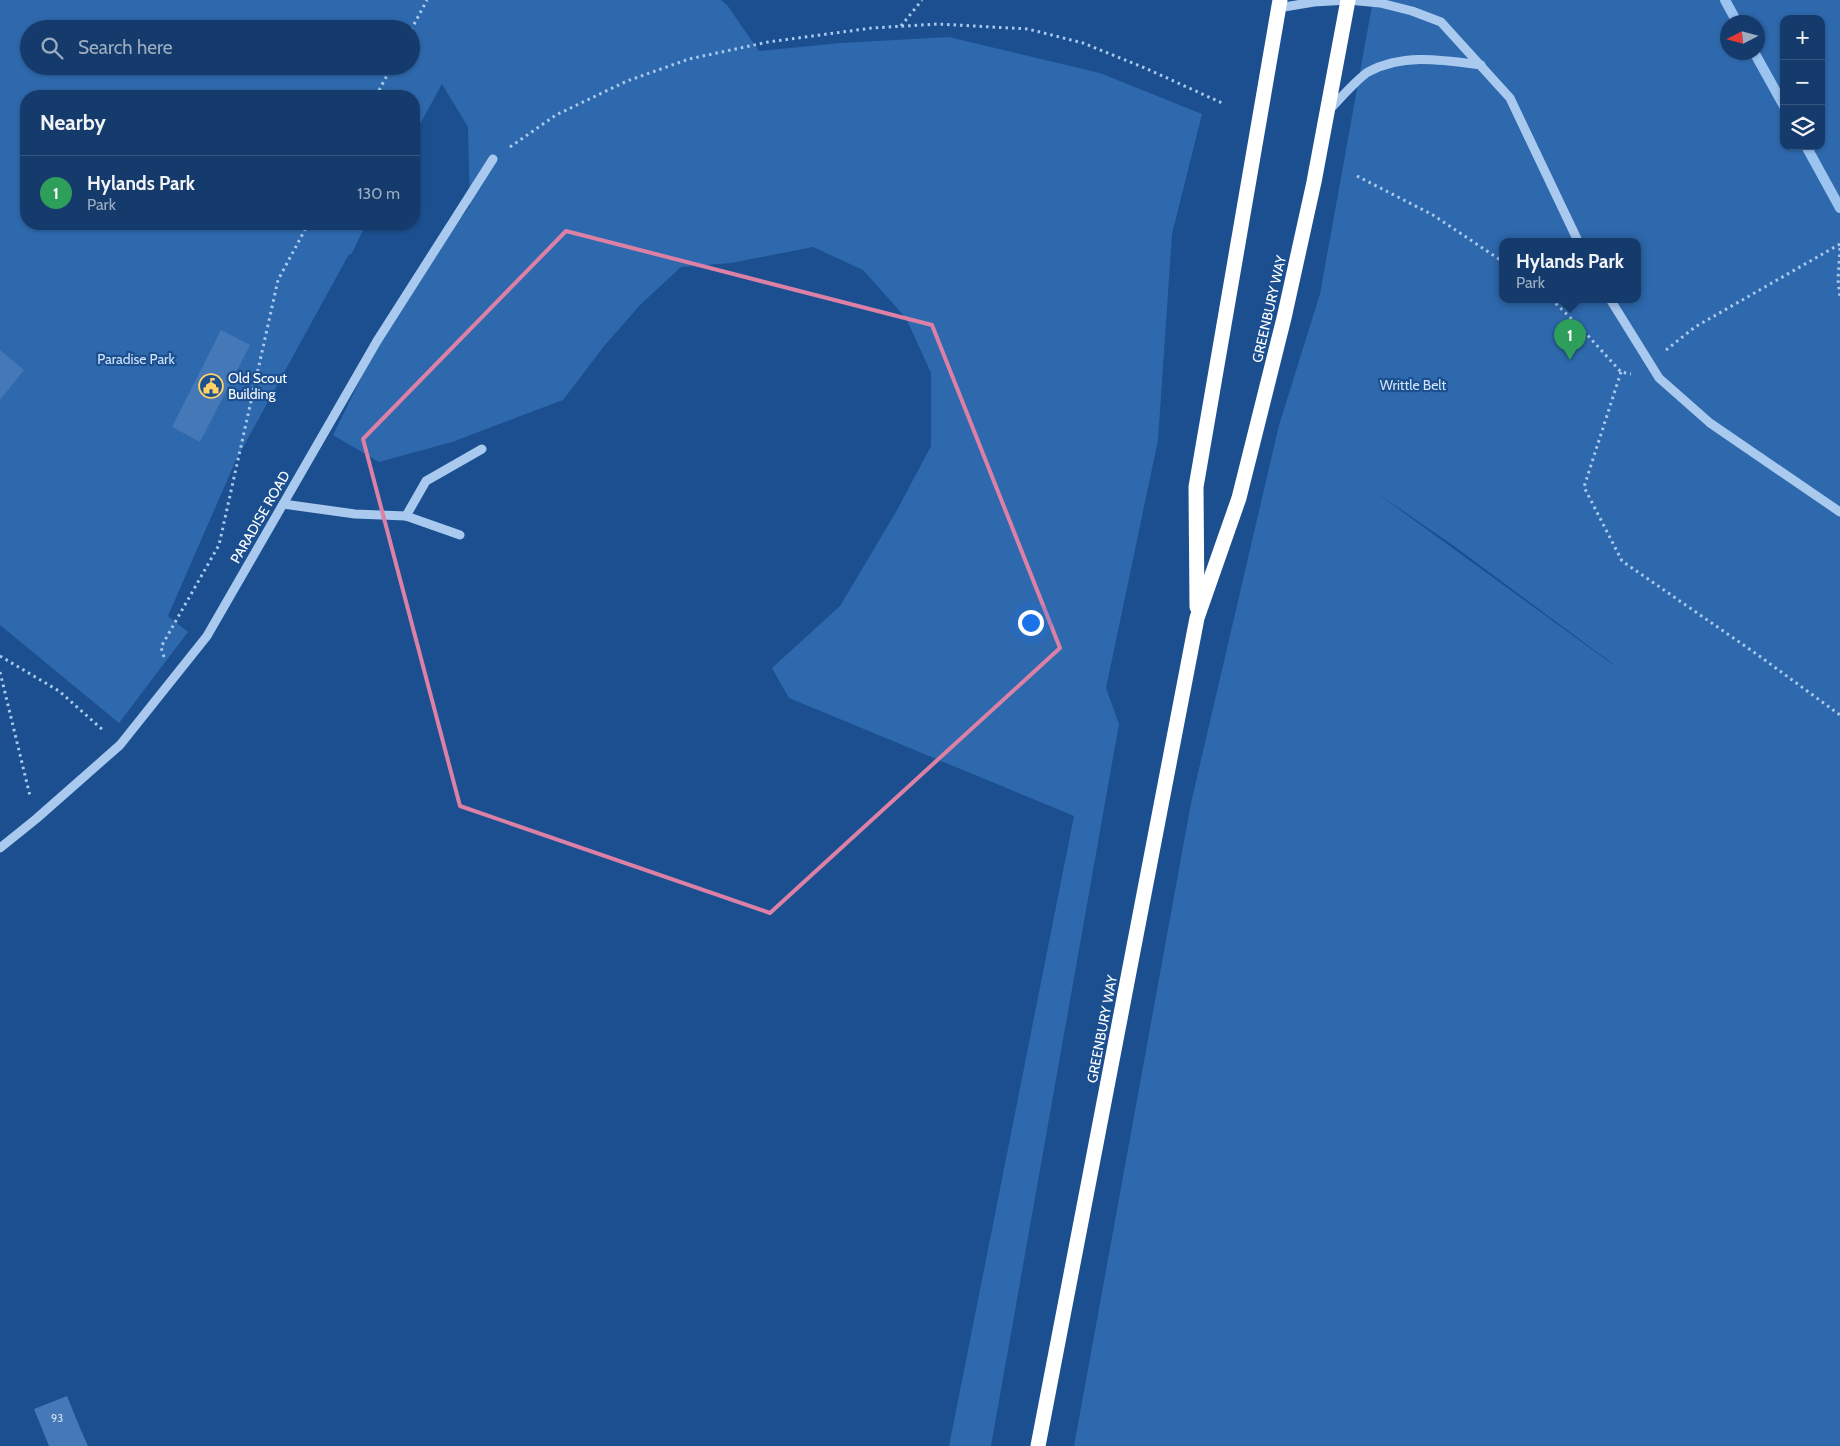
<!DOCTYPE html>
<meta charset="utf-8">
<style>
body{margin:0;font-family:Cabin,sans-serif;background:#214673;color:#f1f3f6}
.controls{position:absolute;right:15px;top:15px;display:grid;overflow:hidden;border-radius:10px;box-shadow:0 1px 4px #0004}
.controls button{width:45px;height:45px;display:grid;place-items:center;padding:0;border:0;border-bottom:1px solid #33557e;background:#143b6b;color:#f1f3f6;font:25px sans-serif}
.compass{position:absolute;left:1720px;top:15px;width:45px;height:45px;border-radius:50%;background:#143b6b;box-shadow:0 1px 4px #0004;rotate:264deg}
.you{position:absolute;left:1030px;top:622px;width:18px;height:18px;margin:-12px;border:4px solid #fff;border-radius:50%;background:#1a73e8;box-shadow:0 0 0 8px #1a73e833}
.badge{display:grid;place-items:center;width:32px;height:32px;border-radius:50%;background:#90b9f0;color:#fff;font-size:16px;font-weight:700}
.pin{position:absolute;translate:-50% -41px;filter:drop-shadow(0 1px 2px #0008)}
.pin::after{content:'';position:absolute;top:26px;width:18px;height:15px;background:inherit;clip-path:polygon(0 0,100% 0,50% 100%)}
.popup{position:absolute;left:1499px;top:238px;width:142px;height:65px;box-sizing:border-box;display:grid;place-content:center;border-radius:10px;background:#143b6b;filter:drop-shadow(0 1px 4px #0005);font-size:16px;white-space:nowrap;color:#9dadc1}
.popup b{font-size:19px;color:#f1f3f6}
.popup::after{content:'';position:absolute;left:50%;top:100%;margin-left:-10px;border:10px solid transparent;border-top-color:#143b6b}
.list{margin:0;padding:0;list-style:none}
h2{display:flex;justify-content:space-between;align-items:center;height:65px;margin:0;padding:0 20px;font-size:21px}
h2 small{font-size:16px;font-weight:400;color:#9dadc1}
.list li{display:grid;grid-template-columns:32px 1fr auto;gap:15px;align-items:center;box-sizing:border-box;height:75px;padding:0 20px;border-top:1px solid #33557e}
.list b{display:block;font-size:19px;white-space:nowrap}
.list p{margin:0;font-size:16px;white-space:nowrap;color:#9dadc1}
.list em{font-size:16px;font-style:normal;color:#9dadc1}
.icon{flex:none;width:28px;height:28px;fill:none;stroke:currentColor;stroke-width:2;stroke-linecap:round;stroke-linejoin:round}
.map{position:relative;flex:none;width:1840px;height:1446px;overflow:hidden}
.search{position:absolute;background:#143b6b;box-shadow:0 1px 4px #0004;left:20px;top:20px;width:400px;height:55px;display:flex;align-items:center;gap:12px;box-sizing:border-box;padding:0 18px;border-radius:28px;color:#9dadc1;font-size:19px}
.panel{position:absolute;background:#143b6b;box-shadow:0 1px 4px #0004;left:20px;top:90px;width:400px;height:140px;border-radius:20px}
.map>svg:first-child{display:block}
.green{fill:#2e69ad;fill-rule:evenodd}
.lines{fill:none;stroke-linecap:round;stroke-linejoin:round}
.stream{stroke:#9cc4f0;stroke-width:10}
.building{fill:#4478b7}
.path{stroke:#a9c9ee;stroke-width:3;stroke-dasharray:2.5 4;stroke-linecap:butt}
.minor{stroke:#a9c9ee;stroke-width:9}
.highway{stroke:#fff;stroke-width:15}
.marked{fill:none;stroke:#dd80a5;stroke-width:4;stroke-linejoin:round}
.labels{text-anchor:middle;dominant-baseline:central;stroke-width:4.5;stroke-linejoin:round;paint-order:stroke}
.number-label{font-size:11px;fill:#d0dded}
.street-label{font-size:14px;fill:#fff;stroke:#1b4f8f}
.park-label{font-size:14px;fill:#cfe3fa;stroke:#1b4f8f}
.poi-label{font-size:14px;fill:#fff;stroke:#1b4f8f;text-anchor:start}
</style>
<div class="map">
<svg width="1840" height="1446" viewBox="0 0 1840 1446">
<rect width="100%" height="100%" fill="#1b4f8f"/>
<g class="green">
<path d="M 0,0 L 721,0 L 727,5 L 759,51 L 841,43 L 949,37 L 1100,73 L 1202,114 L 1172,234 L 1158,440 L 1106,688 L 1119,724 L 991,1446 L 949,1446 L 1074,816 L 789,698 L 772,668 L 840,606 L 896,512 L 931,446 L 931,373 L 906,318 L 863,270 L 813,247 L 731,263 L 681,267 L 641,304 L 605,345 L 563,400 L 452,442 L 379,462 L 333,435 L 377,346 L 418,276 L 470,206 L 468,127 L 442,84 L 414,135 L 414,96 L 26,96 L 26,224 L 366,224 L 352,253 L 348,256 L 236,460 L 168,616 L 188,632 L 119,723 L 0,625 ZM 29,29 L 411,29 L 411,66 L 29,66 Z"/>
<path d="M 1373,0 L 1840,0 L 1840,1446 L 1074,1446 L 1191,803 L 1279,425 L 1320,294 ZM 1784,19 L 1821,19 L 1821,146 L 1784,146 ZM 1728,22 L 1758,22 L 1758,52 L 1728,52 ZM 1502,241 L 1638,241 L 1638,299 L 1502,299 ZM 1374,491 L 1454,546 L 1613,664 L 1612,664 Z"/>
</g>
<g class="lines">
<g class="stream">
<polyline points="1725,0 1737,22"/>
<polyline points="1754,52 1784,106"/>
<polyline points="1806,146 1840,208"/>
</g>
</g>
<g class="building">
<polygon points="221,330 250,345 200,442 172,427"/>
<polygon points="0,350 24,370 0,400"/>
<polygon points="67,1396 80,1428 88,1446 49,1446 34,1409"/>
</g>
<g class="lines">
<g class="path">
<polyline points="901,26 922,0"/>
<polyline points="411,30 427,0"/>
<polyline points="376,96 392,66"/>
<polyline points="510,147 556,115 627,81 689,59 768,42 872,28 938,24 1028,29 1083,43 1145,68 1222,103"/>
<polyline points="1357,176 1433,215 1502,261"/>
<polyline points="1840,248 1838,280 1840,297"/>
<polyline points="1551,299 1581,328 1621,372 1631,374"/>
<polyline points="1666,350 1695,327 1840,244"/>
<polyline points="1621,372 1584,487 1622,561 1758,655 1840,715"/>
<polyline points="0,656 59,691 104,731"/>
<polyline points="164,657 161,647 219,545 278,280 308,224"/>
<polyline points="0,672 30,796"/>
</g>
<g class="minor">
<polyline points="1278,8 1314,2 1348,0 1380,3 1412,11 1441,22 1510,98 1578,241"/>
<path d="M 1329,110 C 1339,100 1357,79 1368,72 C 1403,53 1443,60 1481,65"/>
<polyline points="1610,299 1659,378 1710,423 1840,512"/>
<polyline points="283,504 355,514 406,516 460,535"/>
<polyline points="406,516 426,481 482,449"/>
<polyline points="0,848 36,819 120,745 207,636 377,341 493,159"/>
</g>
<g class="highway">
<polyline points="1197,607 1196,487 1280,0"/>
<polyline points="1038,1446 1197,618 1239,498 1284,318 1314,182 1348,0"/>
</g>
</g>
<path class="marked" d="M 566,231 L 932,325 L 1060,648 L 770,913 L 460,806 L 363,439 Z"/>
<defs>
<g id="civic-ring" transform="scale(1.25)"><circle r="9.5" fill="#1b4f8f" stroke="#ffd166" stroke-width="1.5"/><path d="M-.6-6.5H3V-4.5H.6V-3L4-1V1h2V6H-6V1h2V-1L-.6-3ZM-1.2 2.5V6h2.4V2.5Z" fill="#ffd166"/></g>
</defs>
<g fill-rule="evenodd">
<use href="#civic-ring" x="211" y="386"/>
</g>
<g class="labels">
<g class="number-label">
<text x="57" y="1418">93</text>
</g>
<g class="street-label">
<text transform="translate(1269 309) rotate(-77)">GREENBURY WAY</text>
<text transform="translate(260 517) rotate(-60)">PARADISE ROAD</text>
<text transform="translate(1102 1029) rotate(-79)">GREENBURY WAY</text>
</g>
<g class="park-label">
<text x="136" y="359">Paradise Park</text>
<text x="1413" y="385">Writtle Belt</text>
</g>
<g class="poi-label">
<text x="228" y="378">Old Scout<tspan x="228" dy="16">Building</tspan></text>
</g>
</g>
</svg>
<div class="controls">
<button>+</button>
<button>−</button>
<button><svg class="icon" aria-label="layers" viewBox="0 0 24 24"><path d="M12 4l9 5-9 5-9-5zM3 14l9 5 9-5"/></svg></button>
</div>
<svg class="compass" viewBox="-18 -18 36 36"><path d="M0-13l5 13h-10z" fill="#e53935"/><path d="M0 13l5-13h-10z" fill="#9dadc1"/></svg>
<div class="you"></div>
<div class="pin badge" style="left:1570px;top:360px;background:#2e9e5b">1</div>
<div class="popup"><b>Hylands Park</b>Park</div>
<div class="search"><svg class="icon" aria-label="search" viewBox="0 0 24 24"><circle cx="10" cy="10" r="6"/><path d="M15 15l6 6"/></svg>Search here</div>
<section class="panel">
<h2>Nearby<small></small></h2>
<ul class="list">
<li><span class="badge" style="background:#2e9e5b">1</span><div><b>Hylands Park</b><p>Park</p></div><em>130 m</em></li>
</ul>
</section>
</div>
